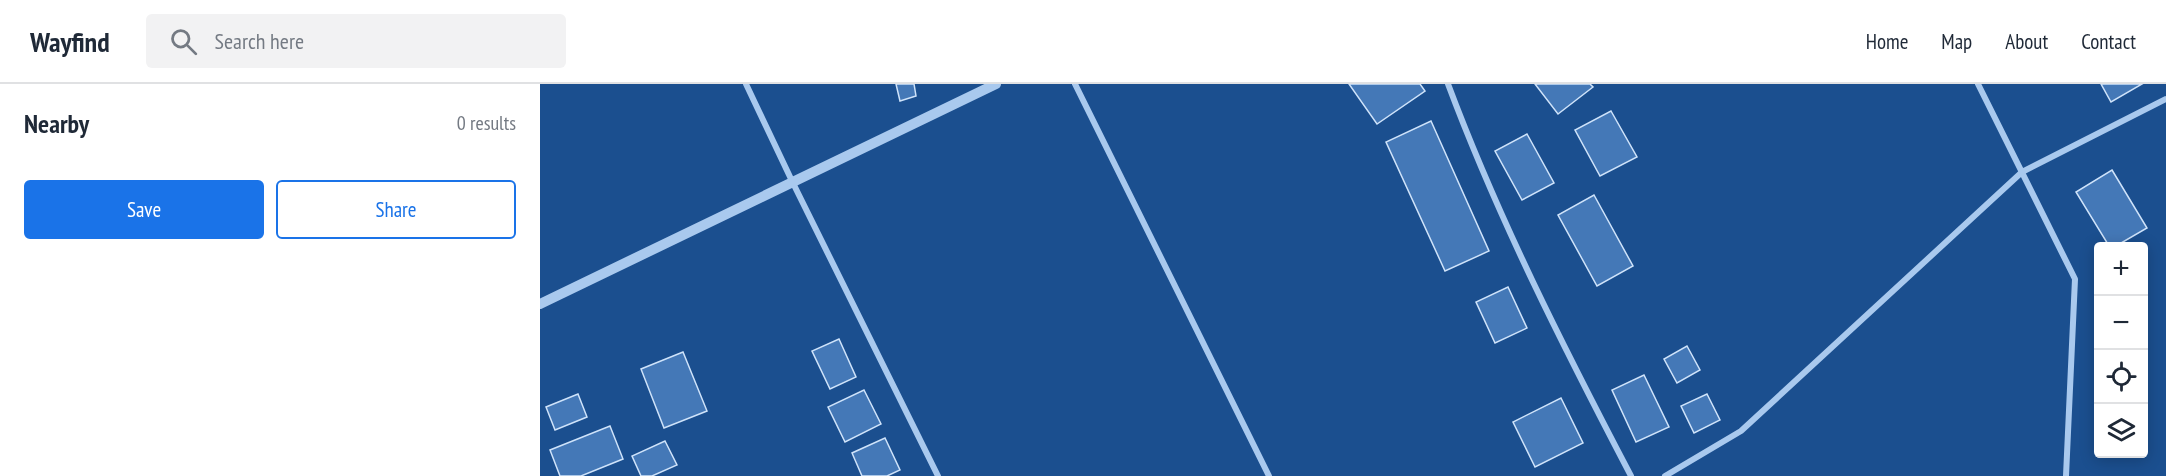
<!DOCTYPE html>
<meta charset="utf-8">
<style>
body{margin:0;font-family:"PT Sans Narrow",sans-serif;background:#f2f2f3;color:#1f2937}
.controls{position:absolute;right:18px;bottom:18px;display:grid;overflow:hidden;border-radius:6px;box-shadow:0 3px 15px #0003}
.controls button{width:54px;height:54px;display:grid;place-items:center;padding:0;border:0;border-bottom:2px solid #e0e1e3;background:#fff;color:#1f2937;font:30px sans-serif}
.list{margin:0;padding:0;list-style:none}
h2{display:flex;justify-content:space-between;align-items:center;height:78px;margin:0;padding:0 24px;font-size:26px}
h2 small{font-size:20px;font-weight:400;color:#747a83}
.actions{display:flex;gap:12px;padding:18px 24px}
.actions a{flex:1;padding:14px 0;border:2px solid #1a73e8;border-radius:6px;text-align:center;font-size:21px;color:#1a73e8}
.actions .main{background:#1a73e8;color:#fff}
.icon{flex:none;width:33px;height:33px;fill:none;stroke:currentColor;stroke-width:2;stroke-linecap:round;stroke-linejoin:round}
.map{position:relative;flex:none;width:1626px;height:392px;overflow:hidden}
header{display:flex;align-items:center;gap:36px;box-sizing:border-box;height:84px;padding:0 30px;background:#fff;border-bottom:2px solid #e0e1e3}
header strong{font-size:28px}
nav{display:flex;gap:33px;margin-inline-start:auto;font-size:21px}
.search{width:420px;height:54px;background:#f2f2f3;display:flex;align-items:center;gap:15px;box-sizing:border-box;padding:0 21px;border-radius:6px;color:#747a83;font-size:22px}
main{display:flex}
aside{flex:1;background:#fff}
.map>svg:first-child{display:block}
.building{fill:#4478b7;stroke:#cfe3fa;stroke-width:1.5}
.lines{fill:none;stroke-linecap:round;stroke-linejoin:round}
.minor{stroke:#a9c9ee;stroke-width:6}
.tertiary{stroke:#a9c9ee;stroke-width:10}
</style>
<header>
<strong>Wayfind</strong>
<div class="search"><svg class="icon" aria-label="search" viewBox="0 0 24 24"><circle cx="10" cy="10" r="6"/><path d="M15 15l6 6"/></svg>Search here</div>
<nav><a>Home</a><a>Map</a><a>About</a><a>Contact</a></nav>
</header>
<main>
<aside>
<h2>Nearby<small>0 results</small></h2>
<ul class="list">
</ul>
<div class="actions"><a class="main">Save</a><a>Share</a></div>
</aside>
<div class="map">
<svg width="1626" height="392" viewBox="0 0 1626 392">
<rect width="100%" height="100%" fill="#1b4f8f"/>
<g class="building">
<polygon points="356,0 374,0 376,12 360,17"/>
<polygon points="809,0 880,0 885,7 837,40"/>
<polygon points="995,0 1050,0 1053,3 1018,30"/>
<polygon points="1561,0 1602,0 1571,18"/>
<polygon points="1071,27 1097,73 1060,92 1035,46"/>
<polygon points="891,37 949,167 905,187 846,58"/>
<polygon points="987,50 1014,99 982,116 955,67"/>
<polygon points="1572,86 1607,144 1576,162 1569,162 1536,108"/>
<polygon points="1054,111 1093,182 1057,202 1018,131"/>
<polygon points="968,203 987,244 955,259 936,218"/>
<polygon points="299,255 316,293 290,305 272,267"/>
<polygon points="1147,262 1160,286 1137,299 1124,275"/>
<polygon points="143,268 167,327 124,344 101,285"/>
<polygon points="1104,291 1129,343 1096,358 1072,306"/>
<polygon points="324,306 341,340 305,358 288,323"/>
<polygon points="38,310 47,333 15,346 6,323"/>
<polygon points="1167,310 1180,336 1154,349 1141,322"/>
<polygon points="1021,314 1043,359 995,383 973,338"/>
<polygon points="70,342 83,375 41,392 20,392 10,366"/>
<polygon points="345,354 360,386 347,392 322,392 312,369"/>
<polygon points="125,357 137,381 112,392 101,392 92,372"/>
</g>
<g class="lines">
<g class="minor">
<polyline points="206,0 252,97 398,392"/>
<polyline points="535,0 729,392"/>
<path d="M 908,0 C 959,136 1024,264 1091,392"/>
<polyline points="1438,0 1535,195 1526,392"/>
<polyline points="1125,392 1201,347 1482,88 1626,15"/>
</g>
<polyline class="tertiary" points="0,220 456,0"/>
</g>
</svg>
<div class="controls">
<button>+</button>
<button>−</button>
<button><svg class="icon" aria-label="locate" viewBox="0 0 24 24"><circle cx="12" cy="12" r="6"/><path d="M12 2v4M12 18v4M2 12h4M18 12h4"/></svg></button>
<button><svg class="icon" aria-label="layers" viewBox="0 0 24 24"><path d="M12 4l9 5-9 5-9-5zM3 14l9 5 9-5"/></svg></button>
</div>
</div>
</main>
